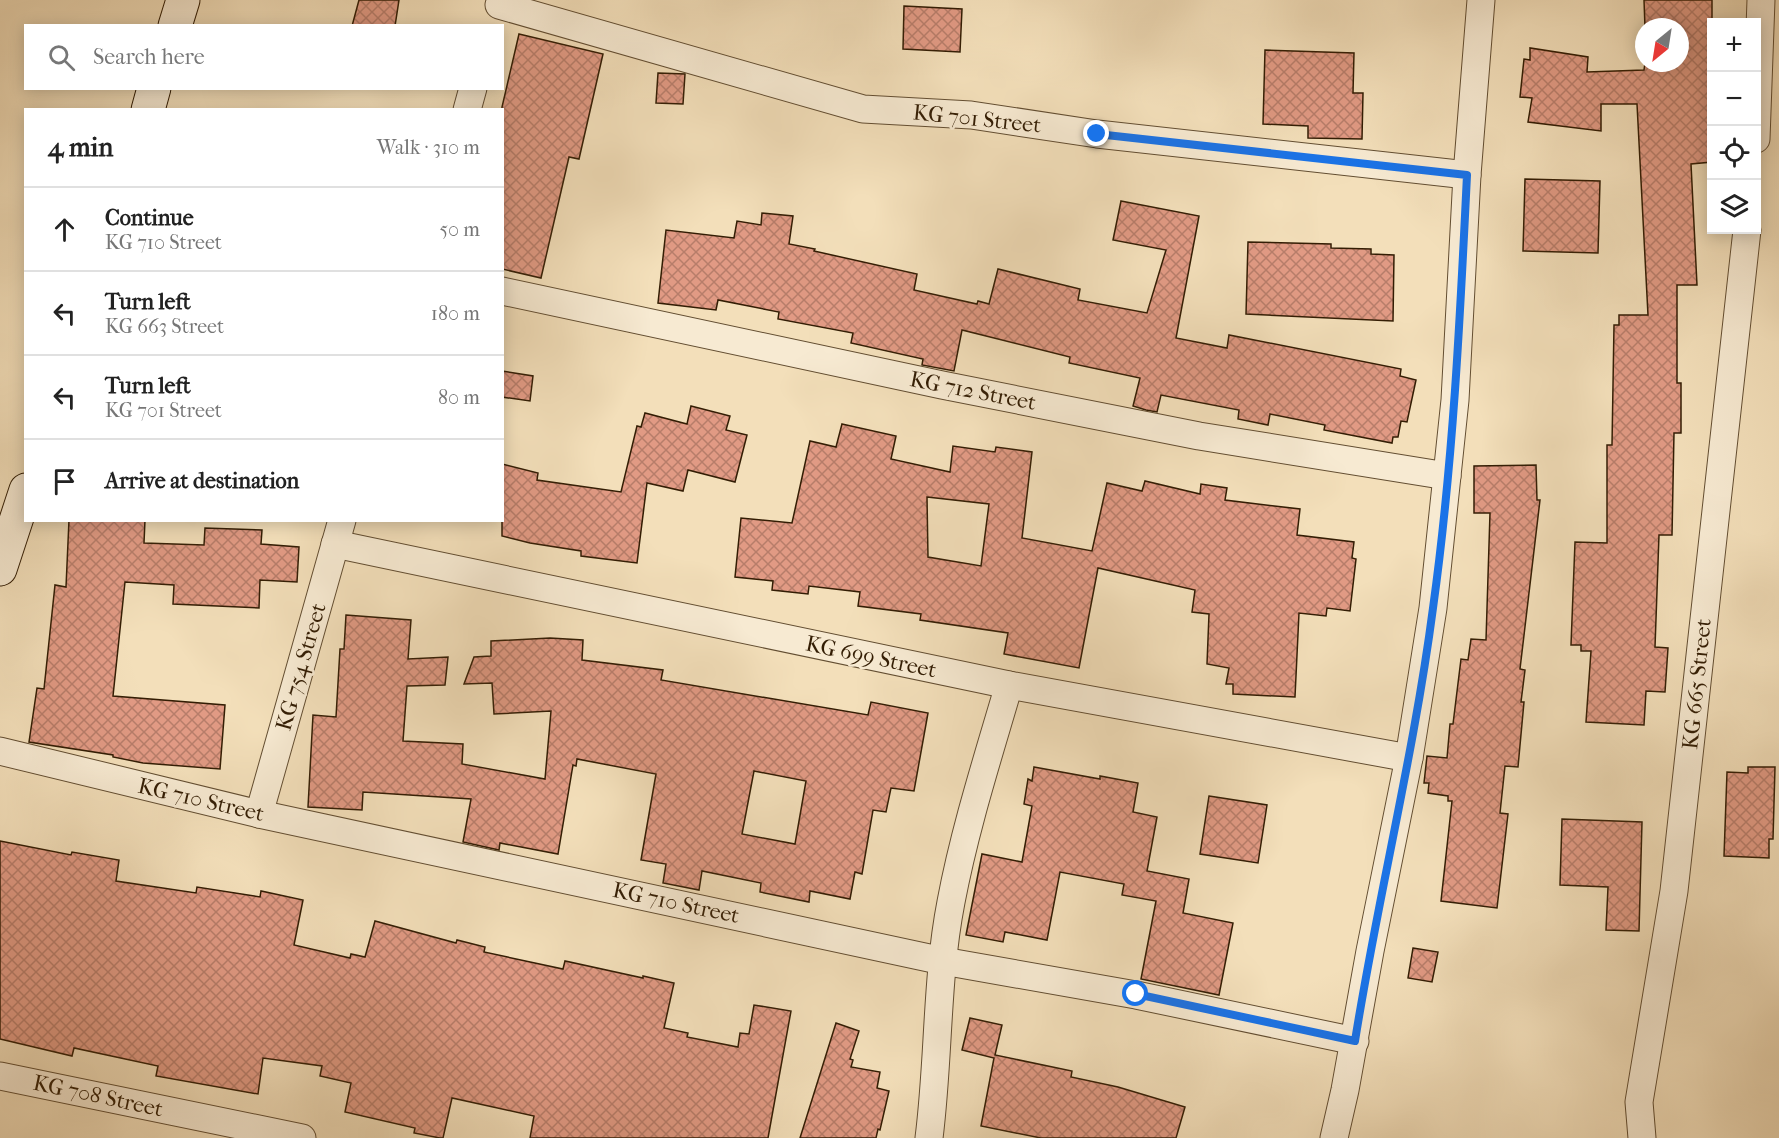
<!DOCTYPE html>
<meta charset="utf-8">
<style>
body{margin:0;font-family:"IM FELL French Canon",serif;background:#f2f2f2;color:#222}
.controls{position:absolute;right:18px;top:18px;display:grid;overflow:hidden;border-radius:0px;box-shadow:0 3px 15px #0003}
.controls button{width:54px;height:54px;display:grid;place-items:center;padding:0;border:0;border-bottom:2px solid #e0e0e0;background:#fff;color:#222;font:30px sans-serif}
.compass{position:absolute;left:1635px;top:18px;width:54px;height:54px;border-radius:50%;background:#fff;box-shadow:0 3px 15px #0003;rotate:210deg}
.stop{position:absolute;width:18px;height:18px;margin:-14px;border:4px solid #1a73e8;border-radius:50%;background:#fff}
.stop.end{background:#1a73e8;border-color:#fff;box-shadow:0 2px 6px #0008}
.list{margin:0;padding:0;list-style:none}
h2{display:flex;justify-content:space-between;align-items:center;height:78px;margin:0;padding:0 24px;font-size:26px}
h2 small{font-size:20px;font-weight:400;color:#767676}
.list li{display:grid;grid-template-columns:39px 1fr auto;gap:18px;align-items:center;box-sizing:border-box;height:84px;padding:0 24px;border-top:2px solid #e0e0e0}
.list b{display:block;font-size:22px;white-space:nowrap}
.list p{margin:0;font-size:20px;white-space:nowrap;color:#767676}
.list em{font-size:20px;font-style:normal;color:#767676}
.icon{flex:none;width:33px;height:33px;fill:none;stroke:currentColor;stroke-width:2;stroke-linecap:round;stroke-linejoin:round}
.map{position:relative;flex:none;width:1779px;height:1138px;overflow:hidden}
.search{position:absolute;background:#fff;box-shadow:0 3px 15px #0003;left:24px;top:24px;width:480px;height:66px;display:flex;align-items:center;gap:15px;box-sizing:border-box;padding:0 21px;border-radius:0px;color:#767676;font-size:22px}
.panel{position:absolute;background:#fff;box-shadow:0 3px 15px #0003;left:24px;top:108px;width:480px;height:414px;border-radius:0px}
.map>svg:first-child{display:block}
.building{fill:url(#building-cross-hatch);stroke:#331d04;stroke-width:1.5;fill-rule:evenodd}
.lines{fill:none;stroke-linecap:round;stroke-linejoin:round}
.minor-casing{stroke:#634e32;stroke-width:29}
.secondary-casing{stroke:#331d04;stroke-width:35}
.minor{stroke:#f7ead2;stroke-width:27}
.secondary{stroke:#f7ead2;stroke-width:33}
.route{stroke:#1a73e8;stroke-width:8}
.labels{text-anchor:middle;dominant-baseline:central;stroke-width:5;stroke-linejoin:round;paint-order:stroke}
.street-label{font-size:22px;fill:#331d04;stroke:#f7ead2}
</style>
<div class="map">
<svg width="1779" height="1138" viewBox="0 0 1779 1138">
<defs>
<pattern id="building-cross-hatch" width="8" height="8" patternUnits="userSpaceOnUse" patternTransform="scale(1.5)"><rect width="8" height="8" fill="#e19a84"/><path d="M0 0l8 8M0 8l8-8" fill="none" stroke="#b77d6a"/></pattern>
</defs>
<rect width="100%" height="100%" fill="#f3dfba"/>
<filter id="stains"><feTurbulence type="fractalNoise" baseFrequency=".00333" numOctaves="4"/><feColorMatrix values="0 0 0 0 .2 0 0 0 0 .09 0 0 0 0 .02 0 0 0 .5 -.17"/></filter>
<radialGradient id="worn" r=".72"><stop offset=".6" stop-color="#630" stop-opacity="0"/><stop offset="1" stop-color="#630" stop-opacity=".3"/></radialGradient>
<g class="building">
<polygon points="359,0 399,0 395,26 352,26"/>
<polygon points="1644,0 1712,0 1712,162 1691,164 1697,285 1677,285 1677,383 1681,383 1681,433 1674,433 1672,535 1659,535 1655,647 1668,648 1665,692 1646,691 1644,725 1586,722 1591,651 1581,651 1581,645 1571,645 1575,542 1607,543 1607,445 1612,445 1614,325 1619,325 1619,315 1648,315 1637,104 1601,104 1601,131 1528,122 1532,98 1520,97 1524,59 1530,60 1530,48 1588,57 1587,72 1644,70 1645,63 1680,63 1680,27 1645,27"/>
<polygon points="904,6 962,9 960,52 903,49"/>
<polygon points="519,34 603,54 579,159 569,157 541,278 502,269 502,107"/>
<polygon points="1265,50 1354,53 1353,93 1363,93 1362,139 1308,138 1308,126 1263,124"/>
<polygon points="658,73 685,74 683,104 656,103"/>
<polygon points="1525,179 1600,181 1598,253 1523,251"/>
<polygon points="1121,201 1199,216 1176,338 1227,348 1229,335 1401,369 1400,376 1416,380 1407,422 1401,421 1398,437 1393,437 1392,443 1324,430 1325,425 1270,414 1268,425 1238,419 1239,410 1161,395 1157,412 1146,410 1133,406 1140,378 1069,363 1070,357 962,330 954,371 922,365 923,359 851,343 853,333 778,319 779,312 718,300 716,310 658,303 666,230 734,238 737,221 761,225 762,213 793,216 789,244 815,249 814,251 917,274 914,290 977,304 978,301 989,304 998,269 1080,289 1078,300 1147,313 1166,250 1113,240"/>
<polygon points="1248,242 1331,244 1331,248 1371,249 1371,254 1394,255 1393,321 1246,314"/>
<polygon points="502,371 533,376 530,401 502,397"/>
<polygon points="691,406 730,416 726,430 747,435 735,482 688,470 683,491 647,483 637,563 581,556 581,551 530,543 502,536 502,464 538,473 537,480 621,492 637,426 641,427 645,413 687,424"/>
<path d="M 842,424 L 896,436 L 891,459 L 950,472 L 953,446 L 995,452 L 996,447 L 1032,452 L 1022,538 L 1092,551 L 1107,483 L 1142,491 L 1145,481 L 1200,494 L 1201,484 L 1227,488 L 1225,500 L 1300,509 L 1297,535 L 1354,542 L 1352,558 L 1356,559 L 1350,611 L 1327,608 L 1326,616 L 1299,613 L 1295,697 L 1233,694 L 1233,684 L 1226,684 L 1229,668 L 1207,664 L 1209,614 L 1192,612 L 1195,590 L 1098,568 L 1079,668 L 1004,654 L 1008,633 L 920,620 L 921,614 L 858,606 L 860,592 L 809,586 L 808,594 L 772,590 L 773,581 L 735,577 L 741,518 L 792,523 L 810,441 L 836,447 ZM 927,497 L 989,504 L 981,566 L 928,557 Z"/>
<polygon points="1536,465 1537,500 1540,500 1520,669 1525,670 1521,702 1524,702 1518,767 1505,766 1500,813 1508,814 1497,908 1441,901 1452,801 1448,801 1448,796 1428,793 1429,783 1424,783 1427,756 1447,758 1450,724 1453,724 1461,659 1468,660 1471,639 1486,640 1490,513 1474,513 1474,466"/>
<polygon points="69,520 145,520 144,543 204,545 205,528 262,530 261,544 299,547 297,582 260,580 259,608 173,604 174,585 125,582 113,696 225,705 220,769 143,763 113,757 113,755 29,742 37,688 44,689 55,585 66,587"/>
<path d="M 346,615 L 411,620 L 408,659 L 448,657 L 445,685 L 407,686 L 403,741 L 463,744 L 462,764 L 545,779 L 551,711 L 494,714 L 492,683 L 464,684 L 474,657 L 491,656 L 491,641 L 550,638 L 583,640 L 582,660 L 663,670 L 661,680 L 868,715 L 871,702 L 928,713 L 914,791 L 891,788 L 886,812 L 873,810 L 862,874 L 855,872 L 850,899 L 810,891 L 809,902 L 760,892 L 761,883 L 702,871 L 699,890 L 663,883 L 666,864 L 641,860 L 656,774 L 577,759 L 576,766 L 573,765 L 558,854 L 500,843 L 499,850 L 463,842 L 471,799 L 363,792 L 362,810 L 308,807 L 313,715 L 336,717 L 340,649 L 344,649 ZM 754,771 L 806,781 L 795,844 L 742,834 Z"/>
<polygon points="1034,767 1100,779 1100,776 1138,783 1133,812 1157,817 1147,871 1189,879 1183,913 1233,923 1219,995 1141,979 1156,901 1122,895 1124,884 1060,872 1047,940 1005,932 1003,942 966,935 982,854 1022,862 1032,806 1024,804 1028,779 1032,781"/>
<polygon points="1748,767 1775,767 1773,839 1769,839 1769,858 1724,856 1727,772 1748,773"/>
<polygon points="1209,796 1267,805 1258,863 1200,854"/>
<polygon points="1562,819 1642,822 1639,931 1606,930 1608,887 1560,885"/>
<polygon points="0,841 71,855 72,852 119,860 116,881 196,893 197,887 260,897 261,891 303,900 294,945 350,958 351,954 365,957 375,921 456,943 457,940 485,947 484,952 563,969 565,961 643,978 643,976 674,983 664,1028 688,1033 687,1037 738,1047 740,1033 749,1034 754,1005 791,1011 768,1138 530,1138 534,1116 452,1098 443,1138 440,1138 414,1133 415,1128 345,1112 351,1083 320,1076 322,1066 263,1058 258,1094 156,1076 158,1066 74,1048 72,1056 0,1039"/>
<polygon points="1413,948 1438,952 1432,982 1408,978"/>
<polygon points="970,1018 1002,1025 995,1055 1072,1071 1071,1077 1118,1087 1185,1107 1176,1138 1041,1138 981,1126 994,1058 962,1050"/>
<polygon points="836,1023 859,1031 850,1059 853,1060 851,1067 880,1072 877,1088 889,1091 880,1130 878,1129 876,1138 800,1138"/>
</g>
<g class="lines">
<g class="minor-casing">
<g id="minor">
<polyline points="499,5 863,109 971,115 1097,134 1467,175"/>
<polyline points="467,110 473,88"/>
<polyline points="1756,139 1761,0"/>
<polyline points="502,291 942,385 1199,436 1447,476"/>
<polyline points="335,544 1009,685 1409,758"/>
<polyline points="0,751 259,814 943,961 1136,995 1355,1041"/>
<polyline points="259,814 342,520"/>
<polyline points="0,1076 302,1138"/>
<path d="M 929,1138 C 939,1060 936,979 951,902 C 965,828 988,757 1009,685"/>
<polyline points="1334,1138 1345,1090 1370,951 1409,758 1433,608 1455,400 1467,175 1481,0"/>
<polyline points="1642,1138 1639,1102 1674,891 1747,230"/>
</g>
</g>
<g class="secondary-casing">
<g id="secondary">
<polyline points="175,26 183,0"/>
<polyline points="148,110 154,88"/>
<polyline points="0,569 26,490"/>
</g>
</g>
<use href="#minor" class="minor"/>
<use href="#secondary" class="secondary"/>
</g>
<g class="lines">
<path class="route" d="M 1097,134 L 1467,175 C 1460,320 1453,464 1433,608 C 1414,754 1378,896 1355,1041 L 1136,994"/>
</g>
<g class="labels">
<g class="street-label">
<text transform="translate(977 119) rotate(6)">KG 701 Street</text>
<text transform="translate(973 391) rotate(11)">KG 712 Street</text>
<text transform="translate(871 657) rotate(12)">KG 699 Street</text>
<text transform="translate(301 667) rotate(-74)">KG 754 Street</text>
<text transform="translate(1697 684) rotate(-84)">KG 665 Street</text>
<text transform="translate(201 800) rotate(13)">KG 710 Street</text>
<text transform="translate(676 903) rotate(12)">KG 710 Street</text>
<text transform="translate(98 1096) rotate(12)">KG 708 Street</text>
</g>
</g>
<rect width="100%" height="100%" filter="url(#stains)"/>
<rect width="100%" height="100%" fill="url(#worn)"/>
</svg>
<div class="controls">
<button>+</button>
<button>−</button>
<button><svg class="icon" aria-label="locate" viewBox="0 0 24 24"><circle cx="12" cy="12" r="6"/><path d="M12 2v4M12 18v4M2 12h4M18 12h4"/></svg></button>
<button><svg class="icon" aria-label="layers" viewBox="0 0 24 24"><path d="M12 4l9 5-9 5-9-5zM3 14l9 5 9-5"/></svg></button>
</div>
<svg class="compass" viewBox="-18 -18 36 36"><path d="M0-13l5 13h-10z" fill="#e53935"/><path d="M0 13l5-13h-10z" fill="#767676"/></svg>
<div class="stop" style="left:1136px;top:994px"></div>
<div class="stop end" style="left:1097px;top:134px"></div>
<div class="search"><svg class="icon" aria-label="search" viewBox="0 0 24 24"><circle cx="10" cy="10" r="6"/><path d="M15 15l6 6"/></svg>Search here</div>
<section class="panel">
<h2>4 min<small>Walk · 310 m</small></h2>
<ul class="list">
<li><svg class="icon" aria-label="ahead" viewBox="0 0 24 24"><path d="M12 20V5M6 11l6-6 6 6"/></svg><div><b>Continue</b><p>KG 710 Street</p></div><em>50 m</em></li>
<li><svg class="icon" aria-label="left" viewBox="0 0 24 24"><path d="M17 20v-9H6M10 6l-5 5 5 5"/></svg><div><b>Turn left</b><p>KG 663 Street</p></div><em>180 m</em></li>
<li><svg class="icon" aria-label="left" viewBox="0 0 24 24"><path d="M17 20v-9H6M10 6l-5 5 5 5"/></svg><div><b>Turn left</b><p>KG 701 Street</p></div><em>80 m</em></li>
<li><svg class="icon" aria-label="arrive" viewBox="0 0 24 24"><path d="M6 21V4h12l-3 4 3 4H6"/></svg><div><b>Arrive at destination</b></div></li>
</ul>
</section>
</div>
